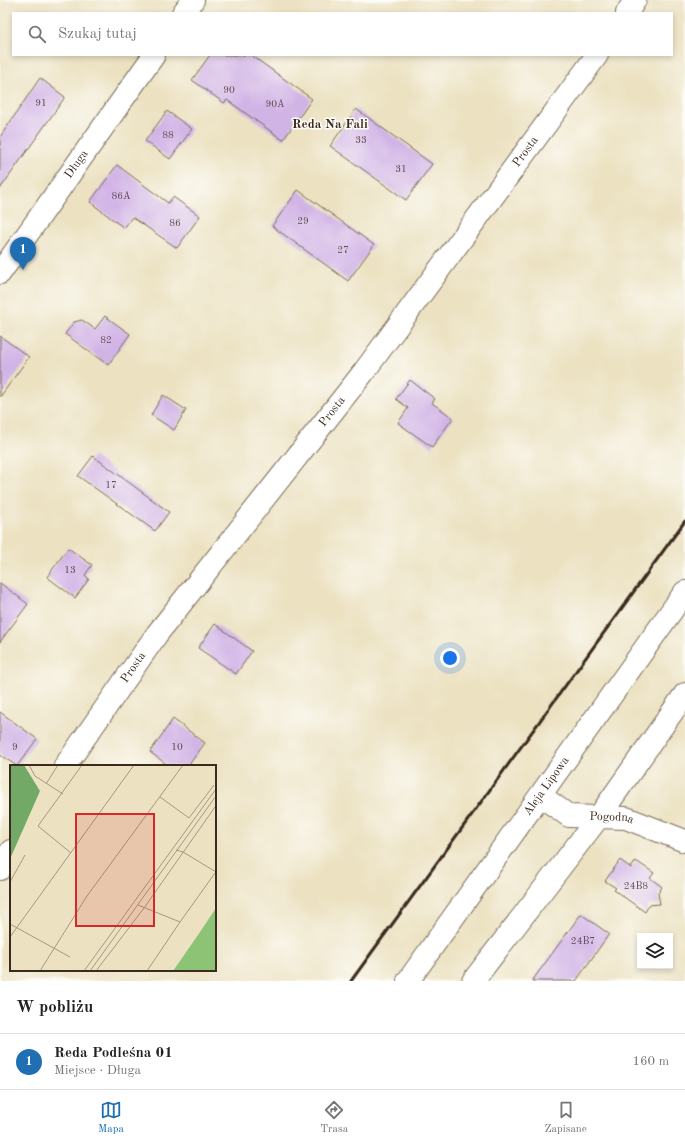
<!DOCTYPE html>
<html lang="pl">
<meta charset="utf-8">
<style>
body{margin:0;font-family:"Old Standard TT",serif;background:#f6f6f6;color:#222}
.controls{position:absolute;right:12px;bottom:12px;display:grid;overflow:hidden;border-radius:0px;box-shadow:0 2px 6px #0003}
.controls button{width:36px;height:36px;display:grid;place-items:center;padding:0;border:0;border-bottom:1px solid #e0e0e0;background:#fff;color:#222;font:20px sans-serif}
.you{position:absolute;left:450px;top:658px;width:14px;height:14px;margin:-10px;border:3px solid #fff;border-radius:50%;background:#1a73e8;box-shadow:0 0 0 6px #1a73e833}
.badge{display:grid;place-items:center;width:26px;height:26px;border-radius:50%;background:#1f6fb2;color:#fff;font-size:13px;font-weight:700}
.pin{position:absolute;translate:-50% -33px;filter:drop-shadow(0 1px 2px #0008)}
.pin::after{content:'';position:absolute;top:21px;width:14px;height:12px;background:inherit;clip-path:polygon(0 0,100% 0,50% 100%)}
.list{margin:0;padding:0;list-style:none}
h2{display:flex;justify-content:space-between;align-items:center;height:52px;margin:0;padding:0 16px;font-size:17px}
h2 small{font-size:13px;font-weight:400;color:#767676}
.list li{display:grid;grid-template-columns:26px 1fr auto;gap:12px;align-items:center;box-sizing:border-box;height:56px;padding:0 16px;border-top:1px solid #e0e0e0}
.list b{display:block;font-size:15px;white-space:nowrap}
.list p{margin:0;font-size:13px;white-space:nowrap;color:#767676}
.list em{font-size:13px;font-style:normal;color:#767676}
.icon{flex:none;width:22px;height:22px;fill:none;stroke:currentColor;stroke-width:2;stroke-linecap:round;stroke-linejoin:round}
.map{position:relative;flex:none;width:685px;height:981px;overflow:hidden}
.search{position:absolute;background:#fff;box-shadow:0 2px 6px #0003;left:12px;right:12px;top:12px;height:44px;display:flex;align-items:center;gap:10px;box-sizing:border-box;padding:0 14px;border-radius:0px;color:#767676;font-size:15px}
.sheet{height:108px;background:#fff}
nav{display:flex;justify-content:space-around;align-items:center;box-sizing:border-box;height:56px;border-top:1px solid #e0e0e0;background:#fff;font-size:11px;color:#767676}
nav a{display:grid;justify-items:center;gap:2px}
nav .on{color:#1f6fb2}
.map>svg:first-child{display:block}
.building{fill:#d1b4e6}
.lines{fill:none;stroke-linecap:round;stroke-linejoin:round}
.street-casing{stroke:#796a57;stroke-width:24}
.secondary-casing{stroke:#796a57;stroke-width:24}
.street{stroke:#fff;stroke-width:22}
.secondary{stroke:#fff;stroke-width:22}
.rail{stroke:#3b2a1e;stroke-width:3}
.labels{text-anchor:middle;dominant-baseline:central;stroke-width:3;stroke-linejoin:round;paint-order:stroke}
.number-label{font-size:10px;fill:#604c50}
.street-label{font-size:12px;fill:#3b2a1e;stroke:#fdfcf7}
.neighbourhood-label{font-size:13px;font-weight:bold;fill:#3b2a1e;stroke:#fdfcf7}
.inset-road{fill:none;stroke:#a59880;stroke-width:1}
.view{fill:#d62828;fill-opacity:0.15;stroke:#d62828;stroke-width:2}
.inset-edge{fill:none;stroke:#3b2a1e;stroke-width:2}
</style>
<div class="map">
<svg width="685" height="981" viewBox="0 0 685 981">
<rect width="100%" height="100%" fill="#fdfcf7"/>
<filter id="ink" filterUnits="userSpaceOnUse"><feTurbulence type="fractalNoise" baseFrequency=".025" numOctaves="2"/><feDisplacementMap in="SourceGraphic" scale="8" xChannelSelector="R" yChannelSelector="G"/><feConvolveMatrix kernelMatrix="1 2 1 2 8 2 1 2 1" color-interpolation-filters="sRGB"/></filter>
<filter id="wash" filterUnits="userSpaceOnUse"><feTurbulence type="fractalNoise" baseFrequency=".012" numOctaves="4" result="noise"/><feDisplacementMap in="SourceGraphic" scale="16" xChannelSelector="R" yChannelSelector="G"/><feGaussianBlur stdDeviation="0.9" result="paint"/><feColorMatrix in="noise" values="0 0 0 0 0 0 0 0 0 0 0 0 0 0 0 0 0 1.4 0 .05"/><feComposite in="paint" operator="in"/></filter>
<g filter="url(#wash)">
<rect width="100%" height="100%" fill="#ece2c2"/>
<g id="blocks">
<g class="building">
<polygon points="210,55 251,55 312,99 283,140 227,100 224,103 192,80"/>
<polygon points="40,78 65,97 0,189 0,137"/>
<polygon points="356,109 432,164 406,200 330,146"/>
<polygon points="167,111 192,129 170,159 145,141"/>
<polygon points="117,165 168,203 173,197 200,216 177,248 132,217 124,228 90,202"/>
<polygon points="298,190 374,245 348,281 272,226"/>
<polygon points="105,316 130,334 108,365 65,334 74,322 82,320 95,329"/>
<polygon points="0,336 29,357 0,397"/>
<polygon points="410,380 435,399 432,403 453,418 432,447 398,423 408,408 396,399"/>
<polygon points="163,395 186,410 174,430 151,415"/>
<polygon points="93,456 169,512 155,531 78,476"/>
<polygon points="68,548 92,565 85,575 89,579 75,598 47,577"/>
<polygon points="0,583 28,604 0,642"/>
<polygon points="215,624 252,651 236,674 198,648"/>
<polygon points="0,712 37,739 17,766 0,755"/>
<polygon points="173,719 205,743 188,766 169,766 150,752"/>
<polygon points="620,860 631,868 636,861 654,873 650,878 662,887 658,893 660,904 649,905 645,912 614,890 616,888 605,881"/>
<polygon points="581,914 609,934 576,981 532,981"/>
</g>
</g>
</g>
<g filter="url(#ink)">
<use href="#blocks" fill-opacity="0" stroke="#796a57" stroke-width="1"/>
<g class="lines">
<g class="street-casing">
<g id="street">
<polyline points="627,13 635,0"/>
<path id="s1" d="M 65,766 L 157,634 L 363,373 L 597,55"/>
<path id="s2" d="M 541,796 L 569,816 L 626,818 L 685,841"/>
<polyline points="0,869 11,851"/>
<polyline points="473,981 598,818 685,694"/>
</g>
</g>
<g class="secondary-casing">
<g id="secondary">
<polyline points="183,13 193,0"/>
<path id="s3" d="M 0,273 L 154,55"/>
<path id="s4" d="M 408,981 L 685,592"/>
</g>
</g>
<use href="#street" class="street"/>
<use href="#secondary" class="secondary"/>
<polyline class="rail" points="351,981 685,521"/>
</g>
</g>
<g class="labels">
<g class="number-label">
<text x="229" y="90">90</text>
<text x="41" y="103">91</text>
<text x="275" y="104">90A</text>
<text x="168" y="135">88</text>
<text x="361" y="140">33</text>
<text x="401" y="169">31</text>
<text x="121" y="196">86A</text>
<text x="303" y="221">29</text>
<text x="175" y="223">86</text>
<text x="343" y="250">27</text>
<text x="106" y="340">82</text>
<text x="111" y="485">17</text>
<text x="70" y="570">13</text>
<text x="15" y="747">9</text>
<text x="177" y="747">10</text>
<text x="636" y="886">24B8</text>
<text x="583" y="941">24B7</text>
</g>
<g class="street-label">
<text stroke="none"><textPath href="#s1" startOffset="768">Prosta</textPath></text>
<text stroke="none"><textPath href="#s3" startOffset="133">Długa</textPath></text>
<text stroke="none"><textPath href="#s1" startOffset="444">Prosta</textPath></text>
<text stroke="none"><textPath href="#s1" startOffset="120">Prosta</textPath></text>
<text stroke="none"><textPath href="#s4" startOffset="239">Aleja Lipowa</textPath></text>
<text stroke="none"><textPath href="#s2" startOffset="77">Pogodna</textPath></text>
</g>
<g class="neighbourhood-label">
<text x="330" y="124">Reda Na Fali</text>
</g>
</g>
<g transform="translate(10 765)">
<rect width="206" height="206" fill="#ece2c2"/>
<path d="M 206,143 L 206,206 L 163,206 L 188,170 Z" fill="#8dc375"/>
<path d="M 0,0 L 14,0 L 30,26 L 0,94 Z" fill="#72a966"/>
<path class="inset-road" d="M 19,0 L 25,11 L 53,29M 36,19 L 48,0M 150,32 L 179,53 L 204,20M 166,85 L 173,87 L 206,107M 61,88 L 28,61 L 72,0M 0,117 L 15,90M 128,140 L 170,157 L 137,206M 170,157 L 205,108M 0,159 L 60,192M 0,172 L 124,0M 30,206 L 77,131 L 173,0M 74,206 L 206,24M 80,206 L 206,31M 86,206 L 134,143 L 205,42"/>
<path class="view" d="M 66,49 L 144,49 L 144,161 L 66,161 Z"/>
<rect width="206" height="206" class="inset-edge"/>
</g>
</svg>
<div class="controls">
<button><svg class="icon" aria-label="layers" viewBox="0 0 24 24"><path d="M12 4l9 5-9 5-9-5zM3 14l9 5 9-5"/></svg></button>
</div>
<div class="you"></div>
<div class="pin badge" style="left:23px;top:270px">1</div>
<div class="search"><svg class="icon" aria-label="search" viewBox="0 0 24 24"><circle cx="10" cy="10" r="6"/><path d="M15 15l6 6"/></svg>Szukaj tutaj</div>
</div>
<section class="sheet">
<h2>W pobliżu<small></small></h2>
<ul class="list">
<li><span class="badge">1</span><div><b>Reda Podleśna 01</b><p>Miejsce · Długa</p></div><em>160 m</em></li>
</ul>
</section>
<nav>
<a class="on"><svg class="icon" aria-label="map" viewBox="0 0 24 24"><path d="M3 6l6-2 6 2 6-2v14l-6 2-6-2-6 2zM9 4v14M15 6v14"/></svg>Mapa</a>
<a><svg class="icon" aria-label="directions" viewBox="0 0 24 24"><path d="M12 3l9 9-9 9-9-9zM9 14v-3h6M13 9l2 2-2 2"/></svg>Trasa</a>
<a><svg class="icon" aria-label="saved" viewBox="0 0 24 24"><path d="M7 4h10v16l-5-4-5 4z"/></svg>Zapisane</a>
</nav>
